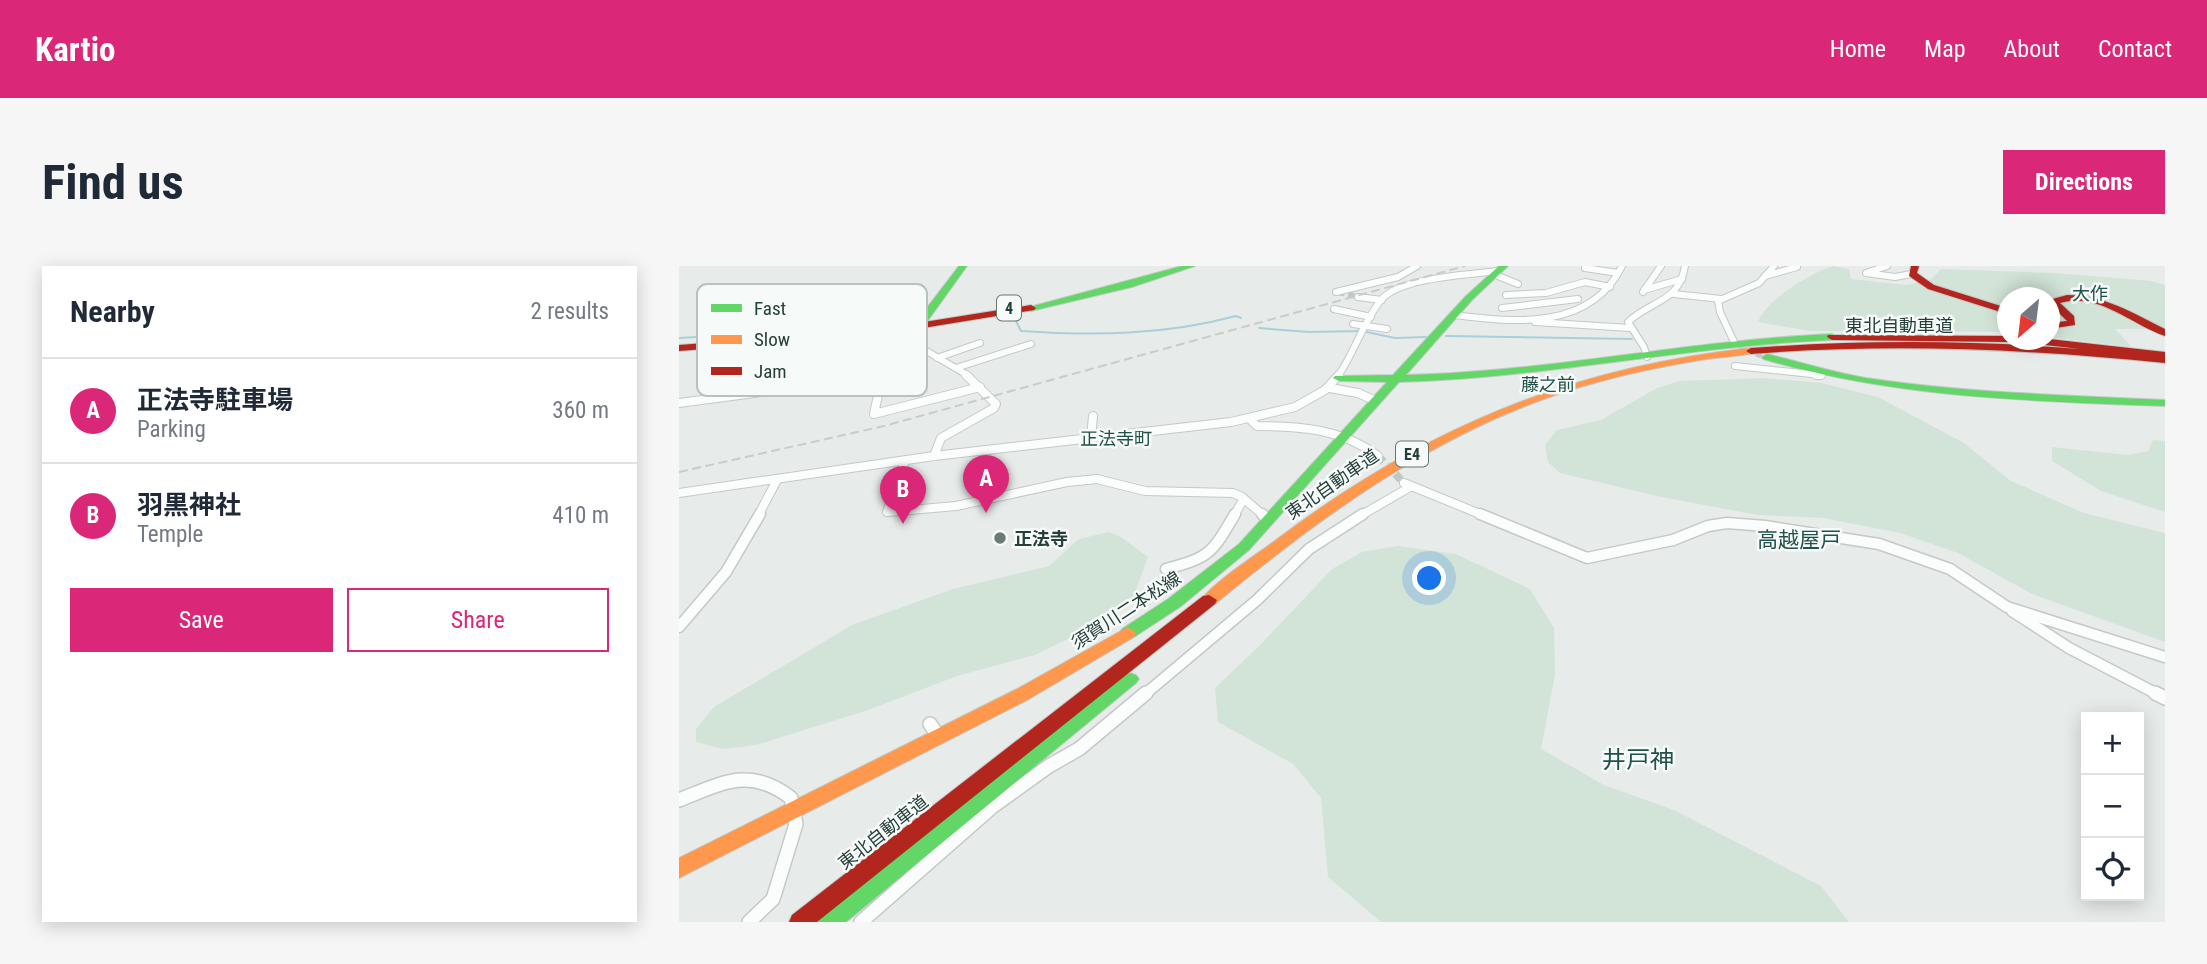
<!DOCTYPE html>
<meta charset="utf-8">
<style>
body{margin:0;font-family:"Roboto Condensed","Noto Sans JP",sans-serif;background:#f6f6f7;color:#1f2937}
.controls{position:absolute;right:21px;bottom:21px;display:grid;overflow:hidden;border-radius:0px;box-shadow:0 4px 18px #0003}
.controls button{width:63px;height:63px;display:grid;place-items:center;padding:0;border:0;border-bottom:2px solid #e0e1e3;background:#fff;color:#1f2937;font:35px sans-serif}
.compass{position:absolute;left:1318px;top:21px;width:63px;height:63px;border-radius:50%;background:#fff;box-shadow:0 4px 18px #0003;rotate:208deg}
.you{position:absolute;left:751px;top:313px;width:24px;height:24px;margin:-18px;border:5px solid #fff;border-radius:50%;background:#1a73e8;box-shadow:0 0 0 10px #1a73e833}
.badge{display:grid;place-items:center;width:46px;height:46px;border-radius:50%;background:#db2777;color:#fff;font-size:23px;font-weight:700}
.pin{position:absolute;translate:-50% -58px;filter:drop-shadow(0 2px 4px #0008)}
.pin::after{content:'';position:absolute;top:37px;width:24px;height:21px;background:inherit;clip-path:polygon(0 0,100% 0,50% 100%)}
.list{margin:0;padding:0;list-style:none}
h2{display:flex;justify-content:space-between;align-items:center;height:91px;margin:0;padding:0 28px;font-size:30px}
h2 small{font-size:23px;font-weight:400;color:#747a83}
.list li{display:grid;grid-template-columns:46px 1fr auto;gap:21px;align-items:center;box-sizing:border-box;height:105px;padding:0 28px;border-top:2px solid #e0e1e3}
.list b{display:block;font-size:26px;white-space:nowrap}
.list p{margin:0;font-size:23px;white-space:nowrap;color:#747a83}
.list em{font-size:23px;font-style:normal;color:#747a83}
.actions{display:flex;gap:14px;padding:21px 28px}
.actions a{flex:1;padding:16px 0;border:2px solid #db2777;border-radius:0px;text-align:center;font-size:24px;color:#db2777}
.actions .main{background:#db2777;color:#fff}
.icon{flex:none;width:38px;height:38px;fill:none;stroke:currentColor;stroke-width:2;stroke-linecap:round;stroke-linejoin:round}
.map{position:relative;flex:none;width:1486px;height:656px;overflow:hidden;border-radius:0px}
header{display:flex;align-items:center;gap:42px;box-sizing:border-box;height:98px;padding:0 35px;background:#db2777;color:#fff}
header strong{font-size:33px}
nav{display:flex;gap:38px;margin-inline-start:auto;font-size:24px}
.intro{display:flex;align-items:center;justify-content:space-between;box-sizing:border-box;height:168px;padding:0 42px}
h1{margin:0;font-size:49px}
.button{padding:18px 32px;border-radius:0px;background:#db2777;color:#fff;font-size:24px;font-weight:700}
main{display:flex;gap:42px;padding:0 42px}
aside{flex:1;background:#fff;border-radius:0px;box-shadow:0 4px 18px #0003}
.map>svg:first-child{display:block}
.green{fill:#d2e4d8}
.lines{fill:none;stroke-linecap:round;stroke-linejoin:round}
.stream{stroke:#aacfd8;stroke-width:2}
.street-tunnel-far1{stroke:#c0c9c7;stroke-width:6;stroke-dasharray:6 3.5;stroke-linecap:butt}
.street-tunnel{stroke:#c0c9c7;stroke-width:8;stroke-dasharray:8 4.5;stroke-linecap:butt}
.street-far3-casing{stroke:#c4c9c7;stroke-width:8}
.street-far2-casing{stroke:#c4c9c7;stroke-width:10}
.street-far1-casing{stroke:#c4c9c7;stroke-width:13}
.street-casing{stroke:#c4c9c7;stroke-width:16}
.fast-casing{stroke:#c3c9c7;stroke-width:2}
.slow-casing{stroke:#c3c9c7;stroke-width:2}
.jam-casing{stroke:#c3c9c7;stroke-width:2}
.street-far3{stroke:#fbfcfc;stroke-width:6}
.street-far2{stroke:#fbfcfc;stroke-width:8}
.street-far1{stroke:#fbfcfc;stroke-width:10}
.street{stroke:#fbfcfc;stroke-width:13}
.fast{fill:#63d668;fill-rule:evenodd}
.slow{fill:#ff974d;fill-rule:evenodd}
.jam{fill:#b3261e;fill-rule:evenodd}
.rail{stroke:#c8cccb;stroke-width:2;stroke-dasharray:9 4.5;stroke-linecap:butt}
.poi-dot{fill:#697c78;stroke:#f6faf8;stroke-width:2.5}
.labels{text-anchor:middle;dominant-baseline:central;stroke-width:5;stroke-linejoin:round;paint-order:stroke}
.shield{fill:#f6faf8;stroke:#647773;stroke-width:2}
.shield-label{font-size:16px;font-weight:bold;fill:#253f3a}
.far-quarter-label{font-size:18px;fill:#215148;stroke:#f6faf8}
.street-label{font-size:18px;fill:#253f3a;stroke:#f6faf8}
.poi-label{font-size:18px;font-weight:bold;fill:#253f3a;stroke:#f6faf8;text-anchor:start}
.quarter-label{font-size:21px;fill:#215148;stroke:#f6faf8}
.near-quarter-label{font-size:24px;fill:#215148;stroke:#f6faf8}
.key{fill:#f6faf8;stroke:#b7c2bf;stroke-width:2}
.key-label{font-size:19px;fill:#253f3a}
</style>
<header>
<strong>Kartio</strong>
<nav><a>Home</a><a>Map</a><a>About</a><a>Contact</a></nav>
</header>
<div class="intro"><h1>Find us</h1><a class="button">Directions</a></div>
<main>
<aside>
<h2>Nearby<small>2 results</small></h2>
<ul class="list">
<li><span class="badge">A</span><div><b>正法寺駐車場</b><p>Parking</p></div><em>360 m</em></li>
<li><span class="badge">B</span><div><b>羽黒神社</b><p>Temple</p></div><em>410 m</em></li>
</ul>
<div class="actions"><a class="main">Save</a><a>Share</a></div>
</aside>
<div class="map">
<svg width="1486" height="656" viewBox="0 0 1486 656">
<rect width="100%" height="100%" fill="#e7ecea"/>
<g class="green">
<path d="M 1154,0 L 1170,3 L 1172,13 L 1226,19 L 1250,15 L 1262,3 L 1377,7 L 1472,15 L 1486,19 L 1486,67 L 1470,63 L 1436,63 L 1453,81 L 1371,71 L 1370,32 L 1328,32 L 1328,66 L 1130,65 L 1079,56 C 1088,33 1130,8 1154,0 Z"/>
<polygon points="1085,112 1143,117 1199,131 1285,177 1332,215 1405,247 1486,267 1486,376 1353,328 1279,287 1221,267 1144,252 1079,249 982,231 881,207 869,196 866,179 878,164 922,154 978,122 1001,115"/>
<polygon points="1474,174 1486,175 1486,246 1422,225 1373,195 1373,181 1448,189 1469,185"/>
<polygon points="430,266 442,271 469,291 454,332 420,358 356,389 278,410 189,444 77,479 43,483 17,476 17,463 35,441 173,359 274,323 370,300 400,273"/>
<polygon points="719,280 777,288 851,323 875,362 876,409 862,483 925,519 995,544 1142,620 1170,656 702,656 649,611 642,532 614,498 539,456 536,422 582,378 653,303 683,286"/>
</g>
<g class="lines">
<g class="stream">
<path d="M 334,49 L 342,65 C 414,70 487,69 557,50 L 562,52"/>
<polyline points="169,61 213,56 222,48"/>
<polyline points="580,62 630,66 683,65 716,72 747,71"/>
<polyline points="767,70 953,73"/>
<polyline points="0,72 157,63"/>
</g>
<g class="street-tunnel-far1">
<polyline points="660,26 679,31"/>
<polyline points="1059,82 1088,91"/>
</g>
<polyline class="street-tunnel" points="699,190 725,217"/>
<g class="street-far3-casing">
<g id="street-far3">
<polyline points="1208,0 1187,7 1216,11 1233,8"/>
<polyline points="906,2 939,7"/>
<polyline points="819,10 839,18"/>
<polyline points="1086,10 1118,1 1116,0"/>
<polyline points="965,24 1003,13"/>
<polyline points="657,26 719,11 738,0"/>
<polyline points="964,26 982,0"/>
<polyline points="995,28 1042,33"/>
<polyline points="827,29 867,27 906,16 931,21"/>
<polyline points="679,31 703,34"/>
<polyline points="823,42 899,33"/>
<polyline points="655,43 692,51"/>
<path d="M 776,49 C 836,57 912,64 943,0"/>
<polyline points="856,56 951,62"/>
<polyline points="674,58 708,63"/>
<polyline points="238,62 236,74 239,80 290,110"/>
<polyline points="1056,78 1041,46 1039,35 1080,17 1095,0"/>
<path d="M 968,91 L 965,81 L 949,56 C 972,34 1000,37 1006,0"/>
<polyline points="258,92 301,77"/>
<polyline points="1056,100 1142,109"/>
<polyline points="277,102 352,78"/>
<path d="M 659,110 C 676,86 684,56 702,34 C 721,11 789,9 818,5"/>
</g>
</g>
<g class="street-far2-casing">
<g id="street-far2">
<polyline points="1137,109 1142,109"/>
<polyline points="651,122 679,127 697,135"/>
<polyline points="0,137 203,110 195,148 301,121"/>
<path d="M 571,153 L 578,160 C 622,160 663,163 699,190"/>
<polyline points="412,172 414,150"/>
<polyline points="255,190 262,172 315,142 317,138 287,109"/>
<polyline points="226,195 208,246 277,240 388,216 418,213 466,225 554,227 563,231 585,250"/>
<polyline points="725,217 806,250"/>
<polyline points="0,227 255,190 552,156 616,141 646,124 660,109"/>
<polyline points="79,250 98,214"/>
<polyline points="555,250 564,234"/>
<polyline points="681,250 731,221"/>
</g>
</g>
<g class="street-far1-casing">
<g id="street-far1">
<polyline points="583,248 589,254"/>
<polyline points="801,248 908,292 994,274 1029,260 1048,257 1086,260 1200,278 1271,303 1328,341 1486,391"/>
<path d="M 487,303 C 532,291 533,287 556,248"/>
<polyline points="1333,345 1390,382 1480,429"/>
<polyline points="0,361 47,306 81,248"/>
<polyline points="465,429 578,334 630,283 684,248"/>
</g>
</g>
<g class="street-casing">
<g id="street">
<polyline points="1476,427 1486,432"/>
<polyline points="251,458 260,471"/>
<path d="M 0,534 C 43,517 71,500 112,532 L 117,558 L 94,633 L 70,656"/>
<polyline points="182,656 313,541 370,500 400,483 467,427"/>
</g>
</g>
<g class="fast-casing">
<g id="fast">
<polygon points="280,0 288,0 242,64 234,64 234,60"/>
<polygon points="503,0 516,0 453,21 352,45 347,42"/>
<path d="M 820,0 L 829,0 L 793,34 L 727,109 C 870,106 1010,74 1153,68 L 1158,71 L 1153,74 C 1008,80 866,112 720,116 L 570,284 L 501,341 L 455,371 L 443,371 L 441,367 L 443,363 L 489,333 L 560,278 L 708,116 L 660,115 L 654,112 L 656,110 L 714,109 L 787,30 Z"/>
<path d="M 1088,88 C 1121,96 1153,106 1187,112 C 1286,127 1386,129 1486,134 L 1486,140 C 1349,135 1217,132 1084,93 L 1083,91 Z"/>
<polygon points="451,407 457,409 460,413 457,417 167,656 139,656 142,649 445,409"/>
</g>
</g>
<g class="slow-casing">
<g id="slow">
<path d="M 1072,82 L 1076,83 L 1076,87 C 1060,90 1044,91 1028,93 C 991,99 955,106 919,116 C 773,155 651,243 536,338 L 530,339 L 522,334 C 537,314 579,288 601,271 C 747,162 890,102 1072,82 Z"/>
<polygon points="449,361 457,367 455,371 350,433 0,612 0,592 338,423"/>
</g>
</g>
<g class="jam-casing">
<g id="jam">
<polygon points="1232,0 1240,0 1238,7 1255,19 1328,42 1328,48 1249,23 1230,10"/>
<path d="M 1388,29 C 1425,29 1454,47 1486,63 L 1486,70 C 1451,58 1420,26 1381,37 L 1395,50 L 1396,59 L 1370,63 L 1370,57 L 1388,55 L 1371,38 L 1370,34 Z"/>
<polygon points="352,39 357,42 355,44 195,70 0,85 0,79 195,64"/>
<polygon points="1149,69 1328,70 1328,74 1333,74 1328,76 1153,74 1148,71"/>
<path d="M 1370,73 L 1486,86 L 1486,97 C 1348,83 1211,77 1072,88 L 1067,85 L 1072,82 C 1182,74 1291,74 1401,83 L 1348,77 L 1343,74 Z"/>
<polygon points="530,329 538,334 536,338 138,656 110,656 113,649 524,330"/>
</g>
</g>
<use href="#street-far3" class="street-far3"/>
<use href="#street-far2" class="street-far2"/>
<use href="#street-far1" class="street-far1"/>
<use href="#street" class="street"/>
<use href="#fast" class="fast"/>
<use href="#slow" class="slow"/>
<use href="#jam" class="jam"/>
<polyline class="rail" points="0,206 205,160 786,0"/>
</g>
<circle class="poi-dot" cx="321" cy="272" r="7"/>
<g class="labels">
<g class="shield">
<rect x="318" y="29.5" width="24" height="25" rx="5"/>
<rect x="717" y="175.5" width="32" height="25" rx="5"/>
</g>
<g class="shield-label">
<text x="330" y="42">4</text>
<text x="733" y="188">E4</text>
</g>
<g class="far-quarter-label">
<text x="1411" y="27">大作</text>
<text x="869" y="118">藤之前</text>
<text x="437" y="172">正法寺町</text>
</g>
<g class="street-label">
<text x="1220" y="59">東北自動車道</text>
<text transform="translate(653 218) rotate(-35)">東北自動車道</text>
<text transform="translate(447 344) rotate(-33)">須賀川二本松線</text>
<text transform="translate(204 566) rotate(-38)">東北自動車道</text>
</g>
<g class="poi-label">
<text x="335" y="272">正法寺</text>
</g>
<g class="quarter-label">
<text x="1120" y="274">高越屋戸</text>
</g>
<g class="near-quarter-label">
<text x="959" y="494">井戸神</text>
</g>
</g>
<rect x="18" y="18" width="230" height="112" rx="10" class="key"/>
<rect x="32" y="38" width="31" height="8" fill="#63d668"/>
<rect x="32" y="69" width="31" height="9" fill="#ff974d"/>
<rect x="32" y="101" width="31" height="8" fill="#b3261e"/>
<g class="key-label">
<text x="75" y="49">Fast</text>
<text x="75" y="80">Slow</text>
<text x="75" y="112">Jam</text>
</g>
</svg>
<div class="controls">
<button>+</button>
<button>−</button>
<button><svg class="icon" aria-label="locate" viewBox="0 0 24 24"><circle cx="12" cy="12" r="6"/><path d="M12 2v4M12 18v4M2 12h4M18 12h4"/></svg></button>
</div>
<svg class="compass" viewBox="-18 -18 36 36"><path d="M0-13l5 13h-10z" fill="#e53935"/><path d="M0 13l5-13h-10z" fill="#747a83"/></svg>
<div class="you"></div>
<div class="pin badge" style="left:307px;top:247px">A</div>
<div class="pin badge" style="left:224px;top:258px">B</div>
</div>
</main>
